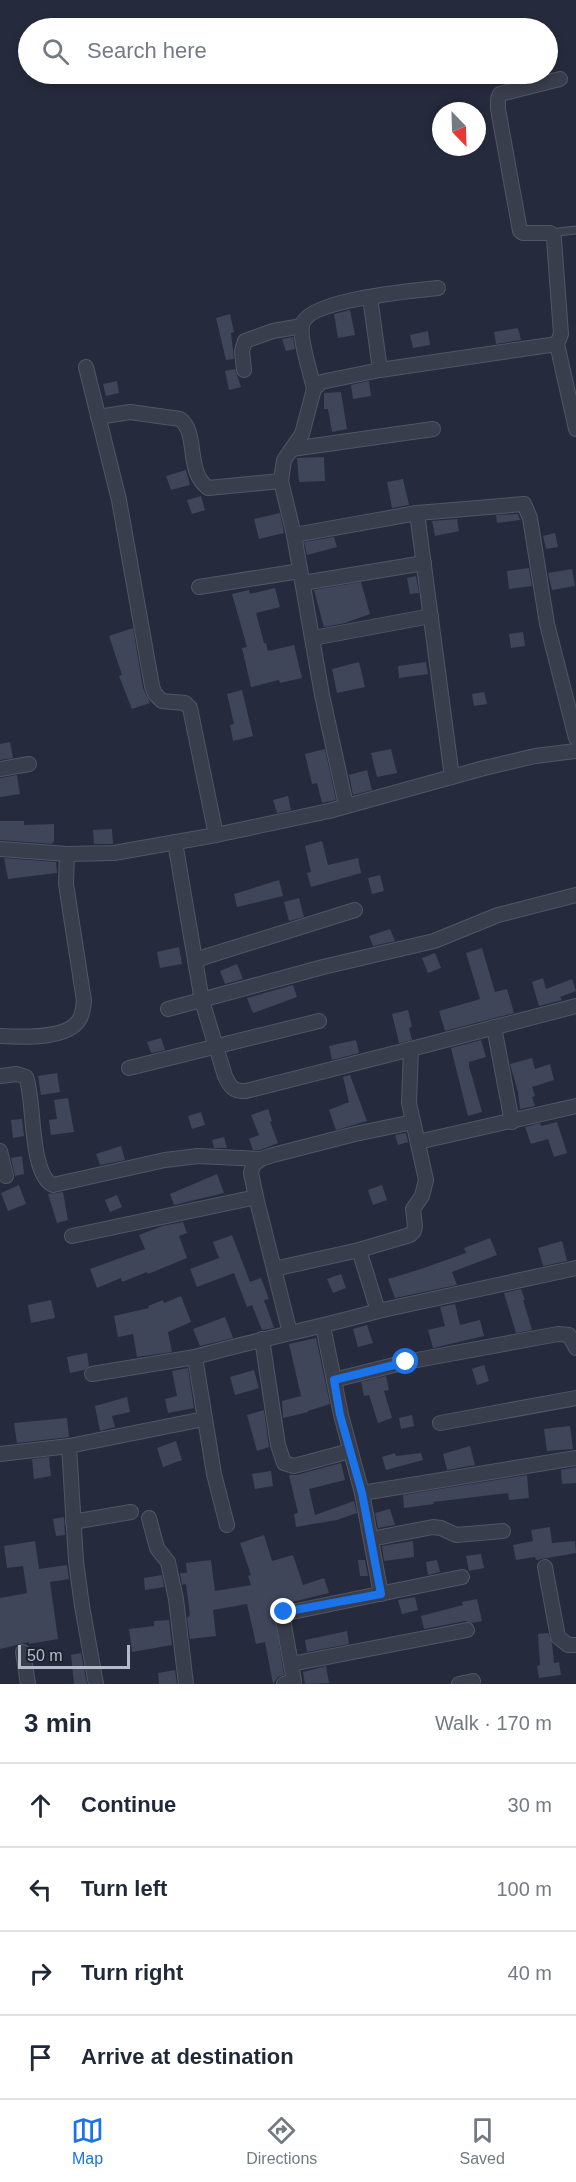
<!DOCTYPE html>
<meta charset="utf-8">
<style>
body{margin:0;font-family:Helvetica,sans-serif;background:#f6f6f7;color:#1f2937}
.compass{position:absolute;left:432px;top:102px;width:54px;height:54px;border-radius:50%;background:#fff;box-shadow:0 3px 9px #0003;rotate:157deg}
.scale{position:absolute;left:18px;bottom:15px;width:112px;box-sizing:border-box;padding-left:6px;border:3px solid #b5b9c8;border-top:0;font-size:16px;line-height:21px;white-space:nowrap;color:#b5b9c8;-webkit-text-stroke:4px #1e2332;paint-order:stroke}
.stop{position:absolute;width:18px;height:18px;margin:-14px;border:4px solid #1a73e8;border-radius:50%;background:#fff}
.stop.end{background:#1a73e8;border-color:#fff;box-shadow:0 2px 6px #0008}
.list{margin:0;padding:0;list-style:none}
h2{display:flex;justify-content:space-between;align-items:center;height:78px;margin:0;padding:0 24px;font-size:26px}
h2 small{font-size:20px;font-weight:400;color:#747a83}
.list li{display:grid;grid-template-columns:39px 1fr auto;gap:18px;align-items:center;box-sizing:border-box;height:84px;padding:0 24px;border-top:2px solid #e0e1e3}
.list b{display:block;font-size:22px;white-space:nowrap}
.list em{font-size:20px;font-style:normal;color:#747a83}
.icon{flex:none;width:33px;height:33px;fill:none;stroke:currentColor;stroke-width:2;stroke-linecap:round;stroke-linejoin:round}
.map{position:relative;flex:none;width:576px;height:1684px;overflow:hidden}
.search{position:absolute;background:#fff;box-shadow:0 3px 9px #0003;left:18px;right:18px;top:18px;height:66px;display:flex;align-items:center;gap:15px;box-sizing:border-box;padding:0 21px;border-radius:33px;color:#747a83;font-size:22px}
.sheet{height:414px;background:#fff}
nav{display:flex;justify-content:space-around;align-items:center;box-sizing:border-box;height:84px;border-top:2px solid #e0e1e3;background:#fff;font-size:16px;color:#747a83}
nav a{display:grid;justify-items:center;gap:3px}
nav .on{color:#1a73e8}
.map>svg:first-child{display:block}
.building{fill:#3f465a}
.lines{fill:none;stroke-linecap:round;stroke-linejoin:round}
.service-casing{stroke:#515665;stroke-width:9}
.minor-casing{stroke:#515665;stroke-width:16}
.service{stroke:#393e4d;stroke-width:7}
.minor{stroke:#393e4d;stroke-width:14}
.route{stroke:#1a73e8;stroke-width:8}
</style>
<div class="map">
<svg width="576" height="1684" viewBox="0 0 576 1684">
<rect width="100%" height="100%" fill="#252b3d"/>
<g class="building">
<polygon points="350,310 355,335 338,338 334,314"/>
<polygon points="230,314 234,332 231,333 234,359 226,360 216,318"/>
<polygon points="518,328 521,340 496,344 494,332"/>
<polygon points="428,331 430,345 413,348 410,335"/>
<polygon points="293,337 295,349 286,351 282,339"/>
<polygon points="235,369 241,387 229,390 225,371"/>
<polygon points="117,381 119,393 106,396 103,384"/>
<polygon points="369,381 371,396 353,399 351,385"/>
<polygon points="341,392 347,429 332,432 328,409 324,409 324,393"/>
<polygon points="324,457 325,481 299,482 297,458"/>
<polygon points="186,470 190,485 171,490 166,476"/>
<polygon points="403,479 409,505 392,508 387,482"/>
<polygon points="201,496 205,510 192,514 187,500"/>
<polygon points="280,513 284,533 259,539 254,519"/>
<polygon points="518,514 520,520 497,523 496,515"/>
<polygon points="457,519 459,531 435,536 432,521"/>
<polygon points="555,533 558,547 546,549 543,536"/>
<polygon points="334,537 337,547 307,555 304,542"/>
<polygon points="529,568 532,586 509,589 507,571"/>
<polygon points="572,569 575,586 552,590 548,573"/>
<polygon points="416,576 419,593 410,594 407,578"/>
<polygon points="361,582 370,614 345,623 324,627 314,590"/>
<polygon points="275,588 280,607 256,613 264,643 266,643 268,651 294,645 302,678 280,683 279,680 251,687 242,648 247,647 232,594 249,590 250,594"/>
<polygon points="133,628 143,688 150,703 132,709 119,676 122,675 109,636"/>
<polygon points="523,632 525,646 511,648 509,634"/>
<polygon points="359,662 365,687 337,693 332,669"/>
<polygon points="426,662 428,674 399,678 398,666"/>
<polygon points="242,690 253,736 233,741 230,725 234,724 227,694"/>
<polygon points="484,692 487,704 474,706 472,694"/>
<polygon points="10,742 13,758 0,760 0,744"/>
<polygon points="325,749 336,800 322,803 317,783 312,784 305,754"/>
<polygon points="391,749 397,773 377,777 371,753"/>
<polygon points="367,770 372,790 353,795 349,775"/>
<polygon points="17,775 20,794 0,797 0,778"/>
<polygon points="288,796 291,810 277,813 273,800"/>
<polygon points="0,821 24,821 24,825 54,824 54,842 52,842 53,844 0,840"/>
<polygon points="112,829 113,844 94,844 93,830"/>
<polygon points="322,841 328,865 358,858 361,873 311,887 307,873 311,872 305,846"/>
<polygon points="4,858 56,862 57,873 8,879"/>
<polygon points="380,875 384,891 372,894 368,878"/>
<polygon points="279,880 283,896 237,907 234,894"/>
<polygon points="299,898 304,917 289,921 284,902"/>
<polygon points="390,929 395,941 373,946 369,936"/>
<polygon points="179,947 182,964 160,968 157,952"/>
<polygon points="482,948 495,992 507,989 514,1013 445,1031 439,1011 480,999 466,953"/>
<polygon points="435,953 441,968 428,973 422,958"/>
<polygon points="237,964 243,979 225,984 220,971"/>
<polygon points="543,978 546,989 572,979 576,991 560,997 562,1000 539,1006 532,982"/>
<polygon points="293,985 297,997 253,1013 247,998"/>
<polygon points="408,1010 412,1027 409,1028 412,1040 399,1043 392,1014"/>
<polygon points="161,1038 165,1050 151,1053 147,1042"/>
<polygon points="356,1040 359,1053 332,1060 329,1046"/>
<polygon points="481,1040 486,1057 469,1062 469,1066 482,1112 468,1116 451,1048"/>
<polygon points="532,1058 535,1069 550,1064 554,1080 532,1087 535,1096 532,1097 535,1106 520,1109 518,1092 510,1064"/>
<polygon points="57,1073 60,1092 41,1095 38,1076"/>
<polygon points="350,1075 367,1121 336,1130 329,1110 349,1102 343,1077"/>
<polygon points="68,1098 74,1132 51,1135 49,1120 57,1119 54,1100"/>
<polygon points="268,1109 272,1121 270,1122 278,1143 260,1150 253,1150 249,1139 259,1135 251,1115"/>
<polygon points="201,1112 205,1125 192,1129 188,1116"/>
<polygon points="22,1119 24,1136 13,1138 11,1120"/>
<polygon points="557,1122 567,1153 554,1157 548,1139 531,1144 525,1127 540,1123 541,1126"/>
<polygon points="406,1133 408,1142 398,1145 395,1135"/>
<polygon points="224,1137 227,1148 214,1148 212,1140"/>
<polygon points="121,1146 125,1160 100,1165 96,1154"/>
<polygon points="22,1156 24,1174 15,1176 11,1158"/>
<polygon points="217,1174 224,1193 174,1205 170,1194"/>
<polygon points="19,1185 26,1204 8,1211 1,1193"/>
<polygon points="382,1185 387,1200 373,1205 368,1190"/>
<polygon points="63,1192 68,1220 57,1223 48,1194"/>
<polygon points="117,1195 122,1207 110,1212 105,1200"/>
<polygon points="183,1222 187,1233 179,1236 187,1258 148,1274 147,1272 122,1282 121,1278 97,1288 90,1269 145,1249 139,1235 162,1226"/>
<polygon points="232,1235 250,1282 261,1278 269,1299 264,1300 274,1328 262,1330 252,1305 247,1307 234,1273 197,1287 190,1269 219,1258 213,1242"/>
<polygon points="490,1238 497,1255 452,1272 457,1285 395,1298 388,1279 421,1269 466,1253 464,1248"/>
<polygon points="562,1241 567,1261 543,1266 538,1248"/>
<polygon points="341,1274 346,1288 333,1293 327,1279"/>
<polygon points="521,1289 525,1300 523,1300 532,1330 516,1333 504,1293"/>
<polygon points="181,1296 191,1322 168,1332 172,1352 137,1357 133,1334 118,1337 114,1316 149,1308 148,1306 163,1300 164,1303"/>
<polygon points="51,1300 55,1318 31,1323 28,1305"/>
<polygon points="455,1304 460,1325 480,1320 484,1336 433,1348 428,1330 445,1326 440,1307"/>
<polygon points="225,1317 233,1338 200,1346 193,1329"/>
<polygon points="367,1325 373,1343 358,1347 353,1329"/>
<polygon points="316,1338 330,1404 308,1411 308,1412 283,1418 282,1401 301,1396 289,1344"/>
<polygon points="87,1353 89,1366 84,1370 70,1373 67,1357"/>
<polygon points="484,1365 489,1381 477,1385 472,1369"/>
<polygon points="188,1368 194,1408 168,1413 165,1399 177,1396 172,1371"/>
<polygon points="254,1370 259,1388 235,1395 230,1377"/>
<polygon points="386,1376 389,1390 384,1391 392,1418 378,1423 369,1395 364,1396 361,1382"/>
<polygon points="127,1397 130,1412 112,1416 115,1427 100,1431 95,1406"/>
<polygon points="264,1410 269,1447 257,1451 247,1415"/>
<polygon points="412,1415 414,1426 401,1429 399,1418"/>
<polygon points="67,1418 69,1437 17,1443 14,1423"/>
<polygon points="570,1426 573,1449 547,1451 544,1429"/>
<polygon points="176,1441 182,1460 163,1467 157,1448"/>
<polygon points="470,1446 475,1465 447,1470 443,1454"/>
<polygon points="395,1453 396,1456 421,1453 423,1460 386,1470 382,1457"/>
<polygon points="49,1457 51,1476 34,1479 32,1459"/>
<polygon points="341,1463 345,1480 309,1489 315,1515 354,1501 357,1513 337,1520 296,1527 294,1514 298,1513 289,1475 296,1475"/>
<polygon points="576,1467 576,1483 562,1484 561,1470"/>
<polygon points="271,1471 273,1486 255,1489 252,1474"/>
<polygon points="527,1475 529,1498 509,1500 508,1493 433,1502 434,1504 404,1508 403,1495"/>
<polygon points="390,1509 395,1525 378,1528 375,1513"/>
<polygon points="64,1517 65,1535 56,1536 53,1519"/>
<polygon points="550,1527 552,1543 575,1541 576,1553 536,1560 535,1557 516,1560 513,1545 533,1541 531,1530"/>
<polygon points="264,1535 272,1561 293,1555 303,1585 324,1578 329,1593 280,1605 274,1611 284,1675 278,1677 273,1684 265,1642 256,1644 247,1604 213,1610 216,1636 190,1639 187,1618 190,1615 186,1584 182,1585 180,1573 187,1573 186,1563 211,1560 215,1591 251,1585 248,1576 251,1575 240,1543"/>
<polygon points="35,1541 39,1569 67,1565 69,1579 50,1582 58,1639 29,1644 29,1642 0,1649 0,1598 27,1593 23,1566 7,1568 4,1546"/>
<polygon points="413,1541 414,1557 384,1561 382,1546"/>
<polygon points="481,1554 484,1568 469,1571 466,1556"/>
<polygon points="358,1560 365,1560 368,1576 360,1576"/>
<polygon points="437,1560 440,1572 428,1575 426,1562"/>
<polygon points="162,1575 164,1587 145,1590 144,1578"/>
<polygon points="415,1597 418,1610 402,1614 398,1600"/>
<polygon points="477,1599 482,1621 472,1623 465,1621 424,1629 421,1616 463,1605 462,1602"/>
<polygon points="169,1620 172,1645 132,1652 129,1629 154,1626 154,1621"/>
<polygon points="347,1631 349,1644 307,1652 305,1640"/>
<polygon points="548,1633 552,1643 554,1663 559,1662 561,1675 539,1678 537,1666 540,1665 538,1634"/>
<polygon points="81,1653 87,1684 74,1684 71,1655"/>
<polygon points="326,1666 329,1683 305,1684 303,1672"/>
<polygon points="175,1670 177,1684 159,1684 158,1673"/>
</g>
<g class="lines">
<g class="service-casing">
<polyline id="service" points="550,233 576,230"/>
</g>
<g class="minor-casing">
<g id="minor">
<polyline points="560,79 500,94 498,99 498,109 520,231 523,233 550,233 554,239 561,334 557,344 576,429"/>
<polyline points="370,297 380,370"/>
<polyline points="86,367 119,500 152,686 155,694 162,701 185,703 190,708 216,835"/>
<polyline points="244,370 242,351 245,341 273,331 302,326"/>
<path d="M 314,389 C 311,374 299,339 302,325 C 308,299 414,291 438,288"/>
<path d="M 98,417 L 130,412 L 180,419 C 199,433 185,471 208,488 L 281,481"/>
<polyline points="292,449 433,429"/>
<polyline points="417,513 452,777"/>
<polyline points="294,535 417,513 524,504 530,518 547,624 576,738"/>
<polyline points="303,583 424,563"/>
<polyline points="199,587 300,571"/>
<polyline points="313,638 431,616"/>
<polyline points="0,769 29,764"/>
<polyline points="346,805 322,695 294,535 281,481 284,460 302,434 314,389 321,382 380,370 557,344"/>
<path d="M 175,842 L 202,1001 L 225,1076 C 230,1087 234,1092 246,1091 L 411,1049 L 409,1103 L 426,1180 L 422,1196 L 413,1209 L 415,1226 L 414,1231 L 410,1235 L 359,1250 L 378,1311 L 576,1268"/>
<polyline points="0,849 67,854 114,853 216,835 329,811 484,768 535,756 576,751"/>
<polyline points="195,960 355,910"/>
<polyline points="168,1009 323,967 434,941 498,915 576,895"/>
<polyline points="494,1027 512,1122"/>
<path d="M 0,1036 C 20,1037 67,1040 79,1020 C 83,1014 83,1008 84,1001 L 66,884 L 67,854"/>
<polyline points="411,1049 576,1006"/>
<polyline points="129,1068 319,1021"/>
<path d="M 0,1076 L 17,1074 L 26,1077 C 35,1099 29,1174 53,1185 L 165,1160 L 198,1156 L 261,1159"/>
<polyline points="418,1142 576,1106"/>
<polyline points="0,1151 6,1176"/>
<polyline points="72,1236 256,1197"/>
<polyline points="274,1269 359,1250"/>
<polyline points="323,1326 341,1415 362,1493 381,1594"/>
<polyline points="290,1333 256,1197 251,1173 253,1165 261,1159 273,1155 355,1134 413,1122"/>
<polyline points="262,1339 278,1445 284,1463 294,1466 350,1451"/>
<polyline points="92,1374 195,1357"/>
<polyline points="334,1380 406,1362 558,1334 569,1335 576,1348"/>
<polyline points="440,1423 576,1398"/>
<polyline points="0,1454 69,1446"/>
<polyline points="362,1493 576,1458"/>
<polyline points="149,1518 157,1548 168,1562 176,1599 186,1684"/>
<polyline points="73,1522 131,1512"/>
<path d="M 227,1525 L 214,1474 L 195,1357 C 256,1340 317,1328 378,1311"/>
<polyline points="371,1539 433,1527 441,1528 456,1535 503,1531"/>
<polyline points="545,1567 558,1637 568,1645 576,1645"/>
<polyline points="23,1652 28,1684"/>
<polyline points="291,1664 467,1630"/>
<polyline points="96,1684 82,1606 76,1561 69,1446 204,1419"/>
<polyline points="284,1684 294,1681 282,1614 462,1577"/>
<polyline points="459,1684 473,1681"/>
</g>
</g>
<use href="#service" class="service"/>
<use href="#minor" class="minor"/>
</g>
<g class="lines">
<polyline class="route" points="284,1612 381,1594 362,1493 340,1415 334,1380 406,1362"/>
</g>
</svg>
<svg class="compass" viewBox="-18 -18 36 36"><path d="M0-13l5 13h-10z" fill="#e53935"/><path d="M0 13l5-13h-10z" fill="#747a83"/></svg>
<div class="scale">50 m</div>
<div class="stop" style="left:406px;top:1362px"></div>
<div class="stop end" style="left:284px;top:1612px"></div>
<div class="search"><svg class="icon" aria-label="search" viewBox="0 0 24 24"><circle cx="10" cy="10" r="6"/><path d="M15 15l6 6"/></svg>Search here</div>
</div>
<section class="sheet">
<h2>3 min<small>Walk · 170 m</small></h2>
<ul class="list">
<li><svg class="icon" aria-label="ahead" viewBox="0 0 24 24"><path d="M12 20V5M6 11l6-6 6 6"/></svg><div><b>Continue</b></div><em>30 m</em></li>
<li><svg class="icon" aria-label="left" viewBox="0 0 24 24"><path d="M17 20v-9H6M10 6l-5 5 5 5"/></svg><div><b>Turn left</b></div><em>100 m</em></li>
<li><svg class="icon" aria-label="right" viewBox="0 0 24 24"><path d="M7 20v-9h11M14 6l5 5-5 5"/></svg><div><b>Turn right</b></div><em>40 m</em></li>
<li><svg class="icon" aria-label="arrive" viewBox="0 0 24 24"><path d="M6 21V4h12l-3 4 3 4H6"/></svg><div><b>Arrive at destination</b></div></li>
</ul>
</section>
<nav>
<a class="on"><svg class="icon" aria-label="map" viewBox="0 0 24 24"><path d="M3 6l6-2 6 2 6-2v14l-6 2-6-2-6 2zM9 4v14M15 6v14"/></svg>Map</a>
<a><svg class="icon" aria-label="directions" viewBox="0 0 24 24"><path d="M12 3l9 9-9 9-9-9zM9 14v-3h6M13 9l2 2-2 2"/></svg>Directions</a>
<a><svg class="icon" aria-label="saved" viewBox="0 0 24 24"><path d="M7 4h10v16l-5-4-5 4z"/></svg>Saved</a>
</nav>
